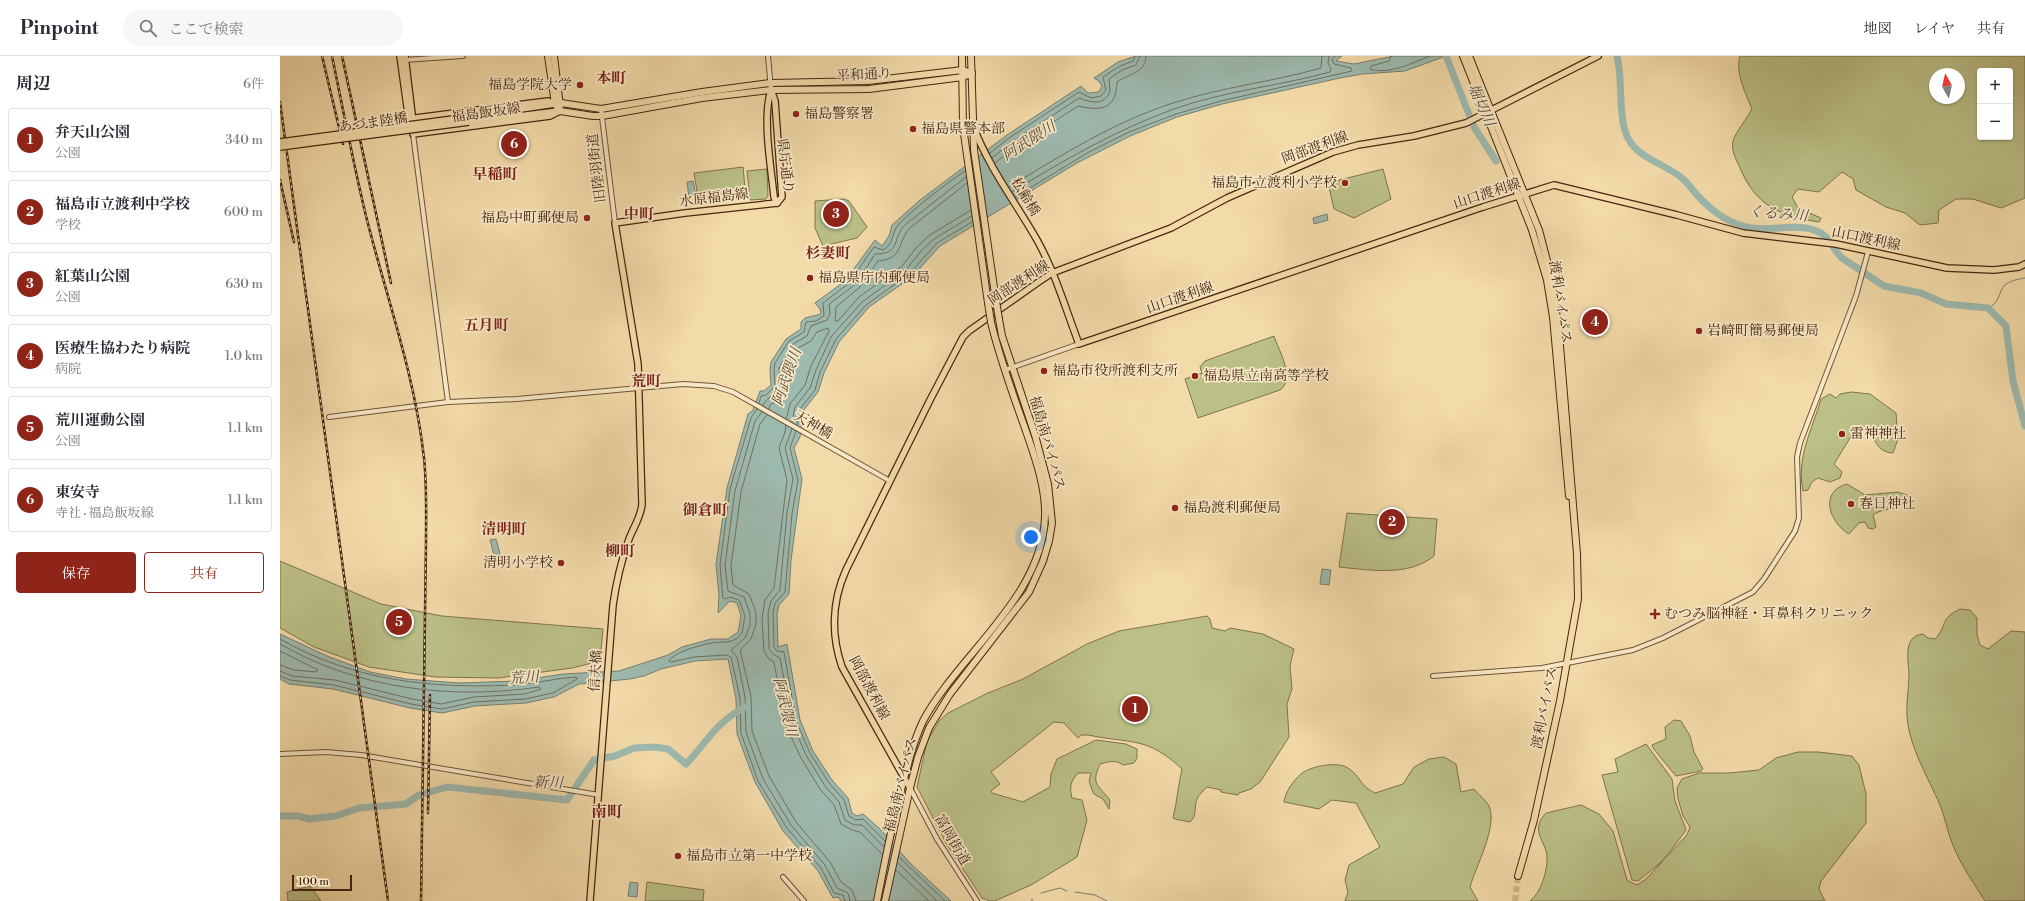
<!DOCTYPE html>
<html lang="ja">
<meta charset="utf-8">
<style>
body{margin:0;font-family:"Libre Bodoni","Noto Serif JP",serif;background:#f7f7f7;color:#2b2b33}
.controls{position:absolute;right:12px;top:12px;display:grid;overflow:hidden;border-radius:4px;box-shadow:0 1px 3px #0004}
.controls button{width:36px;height:36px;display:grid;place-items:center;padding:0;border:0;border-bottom:1px solid #e1e1e2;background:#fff;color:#2b2b33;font:20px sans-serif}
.compass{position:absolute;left:1649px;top:12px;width:36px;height:36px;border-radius:50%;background:#fff;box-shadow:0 1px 3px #0004;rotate:352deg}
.scale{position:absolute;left:12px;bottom:10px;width:60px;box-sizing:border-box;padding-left:4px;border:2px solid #462610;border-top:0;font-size:11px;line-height:14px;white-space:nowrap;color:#462610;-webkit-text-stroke:3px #f7e8c7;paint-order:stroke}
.you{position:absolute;left:751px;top:481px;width:14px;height:14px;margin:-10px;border:3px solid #fff;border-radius:50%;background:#1a73e8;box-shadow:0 0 0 6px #1a73e833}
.badge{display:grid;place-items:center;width:26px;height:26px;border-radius:50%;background:#8f2418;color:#fff;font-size:13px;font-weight:700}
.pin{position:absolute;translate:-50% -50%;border:2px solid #fff;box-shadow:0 1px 4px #0006}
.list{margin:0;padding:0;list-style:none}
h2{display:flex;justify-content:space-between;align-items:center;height:52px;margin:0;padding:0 16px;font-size:17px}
h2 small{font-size:13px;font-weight:400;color:#7c7c81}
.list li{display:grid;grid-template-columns:26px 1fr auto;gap:12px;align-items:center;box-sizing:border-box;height:64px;margin:0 8px 8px;padding:0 8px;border:1px solid #e1e1e2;border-radius:4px}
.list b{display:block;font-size:15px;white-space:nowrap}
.list p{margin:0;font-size:13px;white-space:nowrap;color:#7c7c81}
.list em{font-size:13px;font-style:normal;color:#7c7c81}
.actions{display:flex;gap:8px;padding:12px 16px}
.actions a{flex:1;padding:9px 0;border:1px solid #8f2418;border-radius:4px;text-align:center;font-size:14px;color:#8f2418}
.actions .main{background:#8f2418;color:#fff}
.icon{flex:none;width:22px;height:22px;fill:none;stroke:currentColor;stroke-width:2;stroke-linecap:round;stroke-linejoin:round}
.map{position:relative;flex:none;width:1745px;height:845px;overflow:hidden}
header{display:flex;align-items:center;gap:24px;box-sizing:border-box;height:56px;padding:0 20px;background:#fff;border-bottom:1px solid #e1e1e2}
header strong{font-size:19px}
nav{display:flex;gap:22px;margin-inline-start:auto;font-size:14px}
.search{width:280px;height:36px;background:#f7f7f7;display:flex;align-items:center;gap:10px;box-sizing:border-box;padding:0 14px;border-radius:22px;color:#7c7c81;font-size:15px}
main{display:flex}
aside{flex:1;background:#fff}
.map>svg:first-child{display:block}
.green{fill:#bbc087;stroke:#80734c;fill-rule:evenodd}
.water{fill:#9dbaaf;stroke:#7a7f6f}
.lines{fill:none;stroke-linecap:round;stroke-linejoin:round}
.shore{stroke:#727060;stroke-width:1}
.stream{stroke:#7a7f6f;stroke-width:1}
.river{stroke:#9dbaaf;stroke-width:7}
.highway-tunnel{stroke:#d0b78a;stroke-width:6;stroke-dasharray:6 3;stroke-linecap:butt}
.minor-casing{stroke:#715336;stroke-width:6}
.major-casing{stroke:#462610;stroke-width:8}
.highway-casing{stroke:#462610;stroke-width:8}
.minor{stroke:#f7e8c7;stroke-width:4}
.major{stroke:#f3dba9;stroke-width:5.5}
.highway{stroke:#f3dba9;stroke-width:6}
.rail-casing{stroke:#462610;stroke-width:2.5}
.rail{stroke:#f7e8c7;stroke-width:1;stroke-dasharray:3;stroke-linecap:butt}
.major-bridge-casing{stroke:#462610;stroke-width:8;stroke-linecap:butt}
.highway-bridge-casing{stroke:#462610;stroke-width:8;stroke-linecap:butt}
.major-bridge{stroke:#f3dba9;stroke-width:5.5}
.highway-bridge{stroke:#f3dba9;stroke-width:6}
.poi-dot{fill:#8f2418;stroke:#f7e8c7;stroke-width:1.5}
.labels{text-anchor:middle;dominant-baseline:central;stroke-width:3.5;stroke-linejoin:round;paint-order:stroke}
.street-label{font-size:14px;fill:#462610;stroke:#f7e8c7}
.poi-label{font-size:14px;fill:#462610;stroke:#f7e8c7;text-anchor:start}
.neighbourhood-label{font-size:15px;font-weight:bold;fill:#7a1f14;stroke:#f7e8c7}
.water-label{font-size:15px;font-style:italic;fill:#5c4b38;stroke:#f7e8c7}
.quarter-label{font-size:16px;font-weight:bold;fill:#7a1f14;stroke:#f7e8c7}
</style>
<header>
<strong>Pinpoint</strong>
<div class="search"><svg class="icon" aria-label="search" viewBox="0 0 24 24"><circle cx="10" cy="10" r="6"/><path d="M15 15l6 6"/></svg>ここで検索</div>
<nav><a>地図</a><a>レイヤ</a><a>共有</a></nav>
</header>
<main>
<aside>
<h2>周辺<small>6件</small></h2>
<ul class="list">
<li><span class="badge">1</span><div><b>弁天山公園</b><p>公園</p></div><em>340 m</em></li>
<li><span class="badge">2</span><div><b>福島市立渡利中学校</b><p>学校</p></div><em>600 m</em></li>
<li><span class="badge">3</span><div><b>紅葉山公園</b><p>公園</p></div><em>630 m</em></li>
<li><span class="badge">4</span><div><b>医療生協わたり病院</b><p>病院</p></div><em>1.0 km</em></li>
<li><span class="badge">5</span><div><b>荒川運動公園</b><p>公園</p></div><em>1.1 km</em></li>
<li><span class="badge">6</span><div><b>東安寺</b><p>寺社 · 福島飯坂線</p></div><em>1.1 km</em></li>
</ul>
<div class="actions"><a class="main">保存</a><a>共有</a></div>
</aside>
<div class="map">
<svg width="1745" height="845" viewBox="0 0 1745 845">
<rect width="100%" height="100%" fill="#f3dba9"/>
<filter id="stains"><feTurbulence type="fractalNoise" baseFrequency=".005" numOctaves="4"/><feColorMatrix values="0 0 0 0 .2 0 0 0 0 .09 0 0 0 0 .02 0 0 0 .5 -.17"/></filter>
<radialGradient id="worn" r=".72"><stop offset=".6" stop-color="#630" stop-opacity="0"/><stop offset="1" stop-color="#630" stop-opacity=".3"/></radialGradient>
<g class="green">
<path d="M 1460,0 L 1745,0 L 1745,142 L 1721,152 L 1693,143 L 1676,143 L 1659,154 L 1658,167 L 1640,169 L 1625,157 L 1606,151 L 1576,134 L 1573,123 L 1562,116 L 1539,136 L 1518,133 L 1512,141 L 1518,152 L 1541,162 L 1539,166 C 1500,160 1476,150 1460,112 C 1456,103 1451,95 1453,85 C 1455,77 1468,61 1472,53 C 1466,38 1455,17 1460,0 ZM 1700,15 L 1730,15 L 1730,81 L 1700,81 ZM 1655,18 L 1679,18 L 1679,42 L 1655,42 Z"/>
<polygon points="463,111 466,143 419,148 414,117"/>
<polygon points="487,113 488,140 486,143 470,144 467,115"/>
<polygon points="1103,113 1111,143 1074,162 1054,153 1048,127"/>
<polygon points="564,143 569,145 587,171 577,182 543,190 535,172 535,145"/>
<path d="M 994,280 C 999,295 1016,323 1000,334 L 918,362 L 905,323 L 922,317 L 920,311 L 925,305 Z"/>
<path d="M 1571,336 L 1590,338 L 1616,357 L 1618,383 L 1613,397 C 1596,396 1596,383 1587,372 L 1579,373 L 1572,379 L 1554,408 L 1562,416 L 1560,422 L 1550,426 L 1538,422 L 1532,426 L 1528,434 L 1523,435 C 1516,402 1532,374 1541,343 L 1550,338 L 1556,342 L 1560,338 Z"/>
<path d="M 1567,428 L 1585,439 L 1618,436 L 1627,439 L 1627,445 C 1620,455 1603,451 1593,459 L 1596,471 L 1593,473 L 1588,472 L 1585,466 L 1579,467 L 1569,478 C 1550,467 1538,436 1567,428 Z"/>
<path d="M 1067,457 L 1157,463 L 1154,500 C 1128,521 1090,514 1059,511 Z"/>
<polygon points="0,505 101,548 162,560 323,573 320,605 292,612 219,622 155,621 89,611 34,591 0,572"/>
<path d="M 1680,553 L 1690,554 L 1697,562 L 1697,579 L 1700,589 L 1708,593 L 1731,575 L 1745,576 L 1745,845 L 1705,845 C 1693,826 1680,808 1672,787 C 1667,774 1665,761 1660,749 C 1648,721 1629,691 1627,660 C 1626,646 1629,632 1629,618 C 1628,602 1623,580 1643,578 L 1648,582 L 1655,583 C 1668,569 1659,563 1680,553 Z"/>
<path d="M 927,560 L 930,563 L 932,572 L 945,575 L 950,572 L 983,578 L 1014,593 L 1010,610 L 1012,633 L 1007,648 L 1009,681 L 980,726 L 971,733 L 959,737 L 958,739 L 941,736 L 941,734 L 927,731 C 924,734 920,738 918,741 C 913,750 918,759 910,766 L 895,763 L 893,762 C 897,746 898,730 902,713 C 867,680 851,688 808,679 L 801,679 L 798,682 L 784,667 L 774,666 L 711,716 L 720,728 L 711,735 L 712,737 L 743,746 L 770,731 L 771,718 L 777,703 L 816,684 L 846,688 L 857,693 L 857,702 L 854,707 L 843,709 C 835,703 829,706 820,708 C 811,728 817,728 830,744 L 829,753 L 823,743 L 814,738 L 812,734 L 809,725 L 811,717 L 798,717 C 791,725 789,730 792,742 L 802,744 L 807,764 L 797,801 L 751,829 L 715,845 L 710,845 L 702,842 L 667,789 L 637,731 L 647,685 L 660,664 L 668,657 L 708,637 L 743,623 L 807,588 L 839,575 Z"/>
<polygon points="1394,664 1401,665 1410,680 1414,696 1423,713 1421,715 1396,720 1373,692 1372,689 1386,683 1385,671"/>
<polygon points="1366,688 1392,723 1395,745 1406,774 1392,793 1379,808 1358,825 1352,824 1322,719 1338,716 1335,703"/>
<path d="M 1518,696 L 1538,696 L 1572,700 L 1579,709 L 1586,738 L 1586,767 L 1541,825 L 1539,833 L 1545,845 L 1250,845 C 1261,837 1268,814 1267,800 C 1266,785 1249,775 1266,757 L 1301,749 L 1319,758 L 1333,775 L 1347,824 L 1357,829 L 1366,823 L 1407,779 L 1410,771 L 1403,760 L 1398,743 L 1397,732 L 1402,723 L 1419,717 L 1449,717 L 1479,714 L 1496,702 Z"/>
<path d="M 1164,701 L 1176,708 L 1181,736 L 1194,733 C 1198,738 1206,744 1209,750 C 1218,770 1196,810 1190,831 L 1198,845 L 1065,845 L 1068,836 L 1065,824 L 1069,809 L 1100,791 L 1076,747 L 1052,744 L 1039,753 L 1004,746 C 1005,736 1013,725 1021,718 C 1030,710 1058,705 1068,712 C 1076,717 1079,724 1085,730 C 1087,733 1092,735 1095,737 L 1123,728 L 1134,711 L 1149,703 Z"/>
<polygon points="367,826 424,834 423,845 365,845"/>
<polygon points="30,830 41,845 8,845 7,836"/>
</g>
<g class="water">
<polygon points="856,0 1062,0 1056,5 1074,8 1114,0 1166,0 1125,15 1082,18 1060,22 942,48 897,61 850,80 797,107 660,190 632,221 589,251 559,286 544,317 538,336 523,355 520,381 514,392 522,423 511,504 509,538 499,549 497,558 498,591 507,588 520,664 533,695 552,724 568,742 572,757 577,760 583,758 601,774 630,807 671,845 561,845 558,841 553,842 538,815 503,775 475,726 457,678 456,643 448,603 415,605 381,613 364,620 350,623 299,628 274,641 246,647 195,650 162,657 130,652 53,633 9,628 0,623 0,578 47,600 90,616 126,623 179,627 237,625 283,618 339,615 388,599 402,591 431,583 448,583 458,576 461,560 457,547 450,545 438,557 439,539 436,508 447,432 468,358 473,354 480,335 484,335 491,329 490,314 491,306 506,283 521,273 521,266 525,262 541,258 540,253 535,247 565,225 595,184 602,190 609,180 612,169 640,144 727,79 801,30 808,37 819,36 822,30 819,25 814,22 838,6"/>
<polygon points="413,125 416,140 409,141 407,126"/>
<polygon points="1047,158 1048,164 1034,168 1033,162"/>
<polygon points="216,483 220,498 214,499 210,484"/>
<polygon points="1042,513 1051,514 1049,529 1040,528"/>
<polygon points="350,826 358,827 357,841 348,840"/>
</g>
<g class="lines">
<g class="shore">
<path d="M 1111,0 L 1109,5 L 1091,10 L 1090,13 C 1109,19 1132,7 1150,0"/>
<polyline points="710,97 729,82 799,36 811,42 821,40 826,34 823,21 840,10 853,5 855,0"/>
<path d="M 712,102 L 732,86 L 799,42 C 810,46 824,51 830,35 L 829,23 L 842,14 L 856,9 L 860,0"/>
<path d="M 715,107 L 735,91 L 798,50 C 821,55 836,54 837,26 C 848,18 866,17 866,0"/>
<path d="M 687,127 L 630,172 C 616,187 625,202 598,205 L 580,231 L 556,251 L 555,265 L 558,265 L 579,241 L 622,210 L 636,192 L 650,179 L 691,154"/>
<path d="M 729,131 C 782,99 834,66 893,47 C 942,31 992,26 1041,12 L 1042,0"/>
<path d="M 732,136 C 784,104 836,74 894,53 C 944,35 999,30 1050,16 L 1051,13 L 1048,7 L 1049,0"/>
<polyline points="735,141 809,96 849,76 896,58 941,45 1072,15 1071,12 1054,8 1052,4 1055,0"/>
<path d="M 479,347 L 481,340 L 486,339 L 495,330 L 494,313 L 495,307 L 509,285 L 524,276 L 526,266 L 536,265 L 544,260 L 543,247 L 568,228 L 594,191 L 603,194 C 614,189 611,176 619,168 C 639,148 662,131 685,115"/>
<path d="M 483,350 C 485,341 499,339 501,328 C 502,323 499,317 499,312 L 513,288 L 527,280 L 531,270 L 547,264 L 550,258 L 549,248 L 572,231 L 582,219 L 595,198 C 622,198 611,182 626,168 L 686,121"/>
<path d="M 477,353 L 471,362 L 450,433 L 440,509 L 443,542 L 445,543 L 450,541 L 459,544 L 465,560 L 462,577 C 453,589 444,585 431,587 C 421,589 394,596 389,605 L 391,606 L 414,601 L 447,599 L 451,601 L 460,642 L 461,677 L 478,725 L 507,772 L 541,812 L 554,837 L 563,839 L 565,845"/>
<path d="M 489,353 L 490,349 C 507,339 507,331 505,313 L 518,292 L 531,285 L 537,276 L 548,272 L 549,275 L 531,310 L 525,329 L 510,348 L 506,363"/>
<polyline points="482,356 475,365 455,435 445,509 448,535 464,541 470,558 470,569 465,582 451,594 457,601 465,641 466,676 483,723 511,769 545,809 557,832 568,837 570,845"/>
<polyline points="487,359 480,368 461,436 451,510 453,529 469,538 476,556 476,568 471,583 460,594 471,640 472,675 489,720 516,766 550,806 561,826 572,834 576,845"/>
<polyline points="512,366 515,351 530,332 536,314 551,281 582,246 626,214 640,196 654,183 692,160"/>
<polyline points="506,369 505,376 499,392 507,424 494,532 485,544 482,563 484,595 488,602 494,606 505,668 521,702 540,733 554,749 561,768 572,774 580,776 602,798"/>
<polyline points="517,369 520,353 535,334 540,316 556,283 586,249 629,218 657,187 692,166"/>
<polyline points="512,373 505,392 513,423 507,457 500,534 491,545 488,557 489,593 493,598 500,602 512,667 526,699 545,730 559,746 565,764 574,769 582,769 604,791"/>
<polyline points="516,375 510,392 518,424 512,458 505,536 495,547 493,557 494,591 497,595 504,596 516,665 530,697 549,727 564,744 569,760 576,764 583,763 605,785"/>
<path d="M 0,583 C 73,625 152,633 235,629 C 256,628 275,622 296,621 L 297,623 L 273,637 L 245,643 L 194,646 L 162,653 L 131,648 L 54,629 L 10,624 L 0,620"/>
<path d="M 0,588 C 77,633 172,644 259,631 L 261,633 L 245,638 L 194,641 L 161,648 L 132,643 L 55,624 L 12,620 L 0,615"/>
<polyline points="0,595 38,614 36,616 14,614 0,609"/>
<polyline points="619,801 665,845"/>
<polyline points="618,807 657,845"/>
<polyline points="616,814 649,845"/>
</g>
<g class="stream">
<path d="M 1708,252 C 1719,248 1718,238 1724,230 C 1729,225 1738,223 1745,222"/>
<polyline points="795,836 815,839 827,845"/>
<polyline points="761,837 780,832 787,835"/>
<polyline points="752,845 752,843"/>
</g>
<g class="river">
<polyline points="1166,0 1194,71 1216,105"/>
<path d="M 1337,0 C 1343,25 1338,51 1345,75 C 1353,102 1383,106 1402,122 C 1407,126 1412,133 1416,138 C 1431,154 1444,165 1466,171 C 1490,178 1525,162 1546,181 C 1552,187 1555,196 1562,202 L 1604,230 L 1641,237 L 1666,248 L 1708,252 L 1726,270 L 1733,325 L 1745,370"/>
<path d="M 0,760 L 18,760 L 29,763 L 56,760 L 79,752 L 126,748 L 139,739 L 167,731 L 287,744 L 314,704 L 335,700 L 354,692 L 375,691 L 388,693 L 406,708 C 428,685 435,667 465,651"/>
</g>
<polyline class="highway-tunnel" points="1235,845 1238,820"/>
<g class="minor-casing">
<g id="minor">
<polyline points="488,0 491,34"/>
<polyline points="124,4 183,0"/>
<polyline points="321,53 335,167"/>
<polyline points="133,78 168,346"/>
<polyline points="725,314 799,288"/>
<polyline points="49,361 168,346 237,343 403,328 434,330 453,336 610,425"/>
<polyline points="1153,620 1262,612 1353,594 1383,582 1473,536 1484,523 1515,475 1519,462 1517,401 1520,387 1576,240 1588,196"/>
<polyline points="0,698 46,696 81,699 319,739"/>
<polyline points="630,732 657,783 697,845"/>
<polyline points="503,821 524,845"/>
</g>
</g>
<g class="major-casing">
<g id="major">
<polyline points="120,0 129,65"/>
<polyline points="125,0 133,66"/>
<polyline points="491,34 495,45 502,141 497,147"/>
<path d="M 491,34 C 482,62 491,110 494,141 L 497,147"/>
<polyline points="188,61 275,48"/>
<polyline points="128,63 268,45 275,48"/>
<polyline points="189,66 278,55"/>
<path d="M 694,72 C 709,112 736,147 757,184 C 775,216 786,254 799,288 L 1203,151 L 1274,129 L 1397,159 L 1463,177 L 1556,188 L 1667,212 L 1714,214 L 1739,211 L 1745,208"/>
<polyline points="133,78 270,60 280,55"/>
<path d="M 630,732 L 562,611 C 551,579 552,545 566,514 L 650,344 L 683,281 L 689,275 L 757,227 L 772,217 L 891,172 L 947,142 L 1053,96 L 1078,89 L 1134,80 L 1186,67 L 1318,0"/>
<path d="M 310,845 L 333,549 C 336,528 341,506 348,486 C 352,473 361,462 362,448 L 358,308 L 335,167 L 405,157 L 497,147"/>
</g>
</g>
<g class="highway-casing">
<g id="highway">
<polyline points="268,0 275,48 280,55"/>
<polyline points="274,0 280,50"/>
<polyline points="682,0 683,71 708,247"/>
<polyline points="691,0 694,94 716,245"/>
<polyline points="1183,0 1252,174 1267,224 1273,261 1289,440"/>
<polyline points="1189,0 1259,174 1271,220 1279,277 1297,498 1298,543 1280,645 1254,764 1238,820"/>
<polyline points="281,47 321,53 422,36 490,27 588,25 683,14 692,17"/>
<polyline points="280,55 313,60 322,60 422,42 491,34 589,33 683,21 692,17"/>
<path d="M 597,845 C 606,801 614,756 627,712 C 631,696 636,680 643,665 C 679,598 762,542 765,461 C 766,433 756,404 747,378 C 734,341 720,304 711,266"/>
<polyline points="605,845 630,732 638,701 649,672 670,638 749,536 763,505 769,485 772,467 768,428 755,379 722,280 719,263"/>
</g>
</g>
<use href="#minor" class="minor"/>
<use href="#major" class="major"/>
<use href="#highway" class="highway"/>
<g class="rail-casing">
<g id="rail">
<polyline points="42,0 63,88"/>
<path d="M 52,0 C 63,53 73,107 86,160 C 106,240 135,319 144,402 C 147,430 146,458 146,486 L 141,845"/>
<polyline points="62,0 111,227"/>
<polyline points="0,46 108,845"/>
<polyline points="0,124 14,186"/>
<polyline points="148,757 150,639"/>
</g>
</g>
<use href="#rail" class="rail"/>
<g class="major-bridge-casing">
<g id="major-bridge">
<polyline points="0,86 188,61"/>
<polyline points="0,91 189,66"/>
</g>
</g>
<g class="highway-bridge-casing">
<g id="highway-bridge">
<polyline points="716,245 719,263"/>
<polyline points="708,247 711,266"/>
</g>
</g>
<use href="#major-bridge" class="major-bridge"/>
<use href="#highway-bridge" class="highway-bridge"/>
</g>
<g class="poi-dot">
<circle cx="300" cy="29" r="4"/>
<circle cx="516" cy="58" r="4"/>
<circle cx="633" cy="73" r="4"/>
<circle cx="1065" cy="127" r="4"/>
<circle cx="307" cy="162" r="4"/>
<circle cx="530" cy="222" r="4"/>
<circle cx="1419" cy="275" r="4"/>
<circle cx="764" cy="315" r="4"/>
<circle cx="915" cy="320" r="4"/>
<circle cx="1562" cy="378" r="4"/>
<circle cx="1571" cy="448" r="4"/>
<circle cx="895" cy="452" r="4"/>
<circle cx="281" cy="507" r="4"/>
<path d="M1373 552h4v4h4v4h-4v4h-4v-4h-4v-4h4z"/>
<circle cx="398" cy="800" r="4"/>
</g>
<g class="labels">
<g class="street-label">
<text transform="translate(584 19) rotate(-3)">平和通り</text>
<text transform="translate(206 57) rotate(-8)">福島飯坂線</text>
<text transform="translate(93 67) rotate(-8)">あづま陸橋</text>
<text transform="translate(1035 92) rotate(-20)">岡部渡利線</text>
<text transform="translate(505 110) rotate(83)">県庁通り</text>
<text transform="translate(317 112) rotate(-97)">旧陸羽街道</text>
<text transform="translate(1207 138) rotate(-18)">山口渡利線</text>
<text transform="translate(745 141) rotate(59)">松齢橋</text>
<text transform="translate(434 142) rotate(-7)">水原福島線</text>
<text transform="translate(1586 183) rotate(12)">山口渡利線</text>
<text transform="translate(739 227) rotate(-33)">岡部渡利線</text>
<text transform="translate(900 242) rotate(-19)">山口渡利線</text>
<text transform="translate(1280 246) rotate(81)">渡利バイパス</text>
<text transform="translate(533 369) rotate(30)">天神橋</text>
<text transform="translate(767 387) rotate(74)">福島南バイパス</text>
<text transform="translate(316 615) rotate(-86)">信夫橋</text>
<text transform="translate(589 632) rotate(62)">岡部渡利線</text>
<text transform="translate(1265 652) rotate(-79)">渡利バイパス</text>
<text transform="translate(621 729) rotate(-76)">福島南バイパス</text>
<text transform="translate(672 784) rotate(60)">富岡街道</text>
</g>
<g class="poi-label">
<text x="292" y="29" text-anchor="end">福島学院大学</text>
<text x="524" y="58">福島警察署</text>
<text x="641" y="73">福島県警本部</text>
<text x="1057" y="127" text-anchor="end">福島市立渡利小学校</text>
<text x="299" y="162" text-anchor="end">福島中町郵便局</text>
<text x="538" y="222">福島県庁内郵便局</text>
<text x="1427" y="275">岩崎町簡易郵便局</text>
<text x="772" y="315">福島市役所渡利支所</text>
<text x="923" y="320">福島県立南高等学校</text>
<text x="1570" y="378">雷神神社</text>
<text x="1579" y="448">春日神社</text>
<text x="903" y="452">福島渡利郵便局</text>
<text x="273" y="507" text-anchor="end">清明小学校</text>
<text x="1384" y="558">むつみ脳神経・耳鼻科クリニック</text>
<text x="406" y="800">福島市立第一中学校</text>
</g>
<g class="neighbourhood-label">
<text x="331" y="22">本町</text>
<text x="215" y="118">早稲町</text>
<text x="359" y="158">中町</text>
<text x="548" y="197">杉妻町</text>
<text x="206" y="269">五月町</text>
<text x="366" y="325">荒町</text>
<text x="425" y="454">御倉町</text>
<text x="224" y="473">清明町</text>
<text x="340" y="495">柳町</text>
</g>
<g class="water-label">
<text transform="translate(1201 49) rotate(66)">堀切川</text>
<text transform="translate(749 85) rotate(-32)">阿武隈川</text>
<text transform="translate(1498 158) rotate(5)">くるみ川</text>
<text transform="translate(507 321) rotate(-71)">阿武隈川</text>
<text transform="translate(244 622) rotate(-4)">荒川</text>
<text transform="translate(505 651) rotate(77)">阿武隈川</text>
<text transform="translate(268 727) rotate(2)">新川</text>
</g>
<g class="quarter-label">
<text x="327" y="756">南町</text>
</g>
</g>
<rect width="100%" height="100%" filter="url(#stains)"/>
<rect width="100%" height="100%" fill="url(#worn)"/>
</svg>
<div class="controls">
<button>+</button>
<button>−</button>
</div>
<svg class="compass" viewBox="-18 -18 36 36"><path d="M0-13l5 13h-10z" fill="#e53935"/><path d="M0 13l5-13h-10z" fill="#7c7c81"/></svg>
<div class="scale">100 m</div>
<div class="you"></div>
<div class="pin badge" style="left:855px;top:653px">1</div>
<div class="pin badge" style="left:1112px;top:466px">2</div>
<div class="pin badge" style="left:556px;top:158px">3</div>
<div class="pin badge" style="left:1315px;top:266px">4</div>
<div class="pin badge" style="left:119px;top:566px">5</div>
<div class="pin badge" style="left:234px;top:88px">6</div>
</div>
</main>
